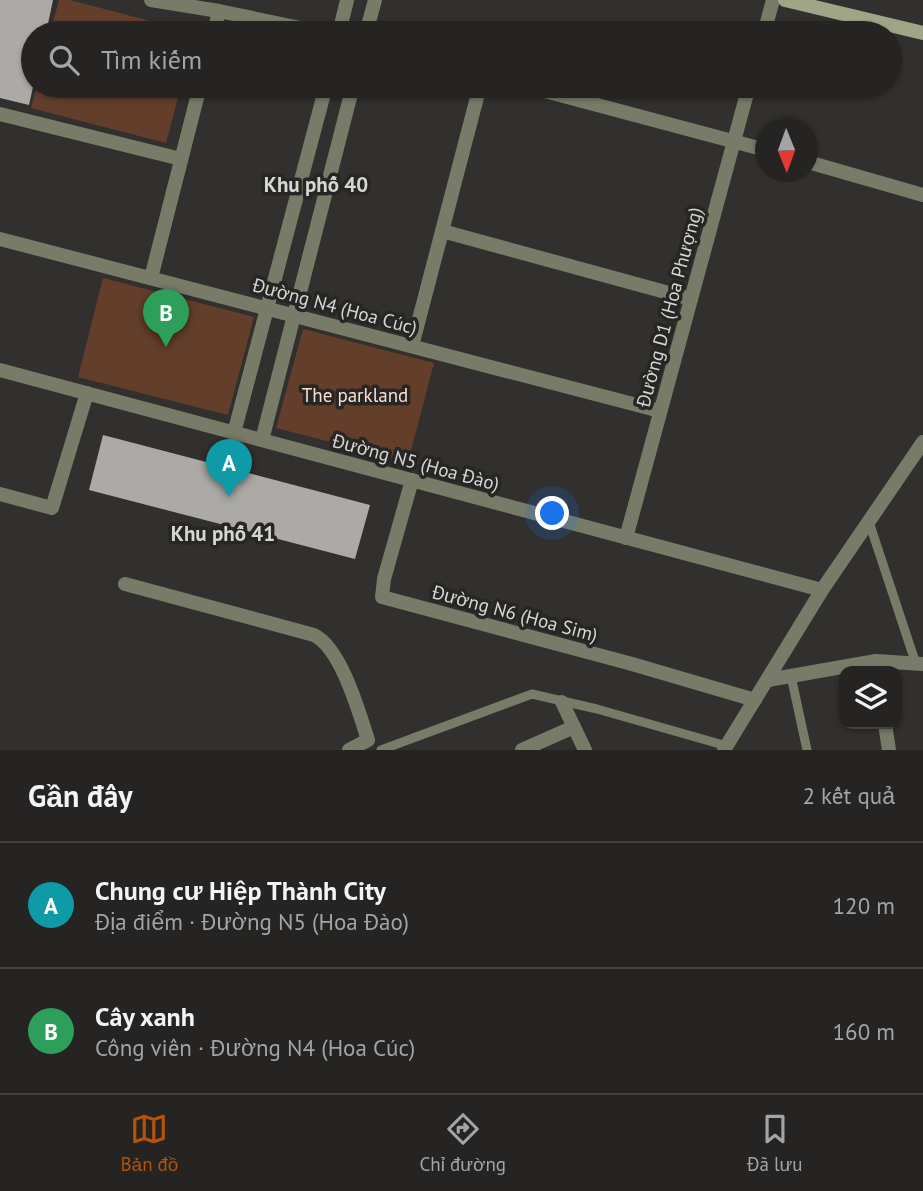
<!DOCTYPE html>
<html lang="vi">
<meta charset="utf-8">
<style>
body{margin:0;font-family:"PT Sans",sans-serif;background:#31302f;color:#f1f3f6}
.controls{position:absolute;right:21px;bottom:21px;display:grid;overflow:hidden;border-radius:14px;box-shadow:0 2px 5px #0004}
.controls button{width:63px;height:63px;display:grid;place-items:center;padding:0;border:0;border-bottom:2px solid #424140;background:#252422;color:#f1f3f6;font:35px sans-serif}
.compass{position:absolute;left:755px;top:119px;width:63px;height:63px;border-radius:50%;background:#252422;box-shadow:0 2px 5px #0004;rotate:179deg}
.you{position:absolute;left:553px;top:514px;width:24px;height:24px;margin:-18px;border:5px solid #fff;border-radius:50%;background:#1a73e8;box-shadow:0 0 0 10px #1a73e833}
.badge{display:grid;place-items:center;width:46px;height:46px;border-radius:50%;background:#b45309;color:#fff;font-size:23px;font-weight:700}
.pin{position:absolute;translate:-50% -58px;filter:drop-shadow(0 2px 4px #0008)}
.pin::after{content:'';position:absolute;top:37px;width:24px;height:21px;background:inherit;clip-path:polygon(0 0,100% 0,50% 100%)}
.list{margin:0;padding:0;list-style:none}
h2{display:flex;justify-content:space-between;align-items:center;height:91px;margin:0;padding:0 28px;font-size:30px}
h2 small{font-size:23px;font-weight:400;color:#a3a4a5}
.list li{display:grid;grid-template-columns:46px 1fr auto;gap:21px;align-items:center;box-sizing:border-box;height:126px;padding:0 28px;border-top:2px solid #424140}
.list b{display:block;font-size:26px;white-space:nowrap}
.list p{margin:0;font-size:23px;white-space:nowrap;color:#a3a4a5}
.list em{font-size:23px;font-style:normal;color:#a3a4a5}
.icon{flex:none;width:38px;height:38px;fill:none;stroke:currentColor;stroke-width:2;stroke-linecap:round;stroke-linejoin:round}
.map{position:relative;flex:none;width:923px;height:750px;overflow:hidden}
.search{position:absolute;background:#252422;box-shadow:0 2px 5px #0004;left:21px;right:21px;top:21px;height:77px;display:flex;align-items:center;gap:18px;box-sizing:border-box;padding:0 24px;border-radius:38px;color:#a3a4a5;font-size:26px}
.sheet{height:343px;background:#252422}
nav{display:flex;justify-content:space-around;align-items:center;box-sizing:border-box;height:98px;border-top:2px solid #424140;background:#252422;font-size:19px;color:#a3a4a5}
nav a{display:grid;justify-items:center;gap:4px}
nav .on{color:#b45309}
.map>svg:first-child{display:block}
.green{fill:#633f2b}
.building{fill:#acaaa7}
.lines{fill:none;stroke-linecap:round;stroke-linejoin:round}
.lane{stroke:#777b67;stroke-width:9}
.street{stroke:#777b67;stroke-width:14}
.secondary{stroke:#9fa586;stroke-width:14}
.labels{text-anchor:middle;dominant-baseline:central;stroke-width:7;stroke-linejoin:round;paint-order:stroke}
.street-label{font-size:19px;fill:#d6d6d4;stroke:#272624}
.park-label{font-size:19px;fill:#fbdecf;stroke:#272624}
.neighbourhood-label{font-size:21px;font-weight:bold;fill:#d6d6d4;stroke:#272624}
</style>
<div class="map">
<svg width="923" height="750" viewBox="0 0 923 750">
<rect width="100%" height="100%" fill="#31302e"/>
<g class="green">
<polygon points="59,0 70,0 196,33 50,33"/>
<polygon points="37,86 181,86 166,143 31,108"/>
<polygon points="103,278 254,317 228,415 78,377"/>
<polygon points="303,329 434,363 408,462 276,428"/>
</g>
<g class="building">
<polygon points="0,0 53,0 46,33 33,33 33,87 29,105 0,98"/>
<polygon points="103,435 370,505 355,559 89,490"/>
</g>
<g class="lines">
<g class="lane">
<polyline points="869,522 916,664"/>
<polyline points="791,676 807,750"/>
<polyline points="381,750 532,694 597,709 727,746"/>
</g>
<g class="street">
<polyline points="151,0 219,11 324,33"/>
<polyline points="214,33 219,11"/>
<polyline points="339,33 347,0"/>
<polyline points="366,33 375,0"/>
<polyline points="764,33 773,0"/>
<polyline points="526,86 766,150"/>
<polyline points="0,114 181,159"/>
<polyline points="808,162 923,195"/>
<polyline points="442,231 691,299"/>
<polyline points="0,239 660,411"/>
<polyline points="151,278 200,86"/>
<polyline points="412,346 480,86"/>
<polyline points="0,370 822,590"/>
<polyline points="234,433 326,86"/>
<polyline points="262,440 353,86"/>
<polyline points="412,480 384,579 382,597 632,664 755,700"/>
<polyline points="0,494 52,508 87,393"/>
<polyline points="626,538 749,86"/>
<path d="M 125,584 L 314,635 C 341,648 359,712 368,740 L 349,750"/>
<polyline points="768,680 876,661 923,664"/>
<polyline points="562,702 585,750"/>
<polyline points="885,724 889,750"/>
<polyline points="522,750 574,727"/>
<polyline points="724,750 822,590 923,442"/>
</g>
<polyline class="secondary" points="785,0 923,33"/>
</g>
<g class="labels">
<g class="street-label">
<text transform="translate(335 306) rotate(15)">Đường N4 (Hoa Cúc)</text>
<text transform="translate(669 307) rotate(-75)">Đường D1 (Hoa Phượng)</text>
<text transform="translate(416 462) rotate(15)">Đường N5 (Hoa Đào)</text>
<text transform="translate(515 613) rotate(15)">Đường N6 (Hoa Sim)</text>
</g>
<g class="park-label">
<text x="355" y="395">The parkland</text>
</g>
<g class="neighbourhood-label">
<text x="316" y="184">Khu phố 40</text>
<text x="223" y="533">Khu phố 41</text>
</g>
</g>
</svg>
<div class="controls">
<button><svg class="icon" aria-label="layers" viewBox="0 0 24 24"><path d="M12 4l9 5-9 5-9-5zM3 14l9 5 9-5"/></svg></button>
</div>
<svg class="compass" viewBox="-18 -18 36 36"><path d="M0-13l5 13h-10z" fill="#e53935"/><path d="M0 13l5-13h-10z" fill="#a3a4a5"/></svg>
<div class="you"></div>
<div class="pin badge" style="left:229px;top:497px;background:#0f9aa8">A</div>
<div class="pin badge" style="left:166px;top:347px;background:#2e9e5b">B</div>
<div class="search"><svg class="icon" aria-label="search" viewBox="0 0 24 24"><circle cx="10" cy="10" r="6"/><path d="M15 15l6 6"/></svg>Tìm kiếm</div>
</div>
<section class="sheet">
<h2>Gần đây<small>2 kết quả</small></h2>
<ul class="list">
<li><span class="badge" style="background:#0f9aa8">A</span><div><b>Chung cư Hiệp Thành City</b><p>Địa điểm · Đường N5 (Hoa Đào)</p></div><em>120 m</em></li>
<li><span class="badge" style="background:#2e9e5b">B</span><div><b>Cây xanh</b><p>Công viên · Đường N4 (Hoa Cúc)</p></div><em>160 m</em></li>
</ul>
</section>
<nav>
<a class="on"><svg class="icon" aria-label="map" viewBox="0 0 24 24"><path d="M3 6l6-2 6 2 6-2v14l-6 2-6-2-6 2zM9 4v14M15 6v14"/></svg>Bản đồ</a>
<a><svg class="icon" aria-label="directions" viewBox="0 0 24 24"><path d="M12 3l9 9-9 9-9-9zM9 14v-3h6M13 9l2 2-2 2"/></svg>Chỉ đường</a>
<a><svg class="icon" aria-label="saved" viewBox="0 0 24 24"><path d="M7 4h10v16l-5-4-5 4z"/></svg>Đã lưu</a>
</nav>
